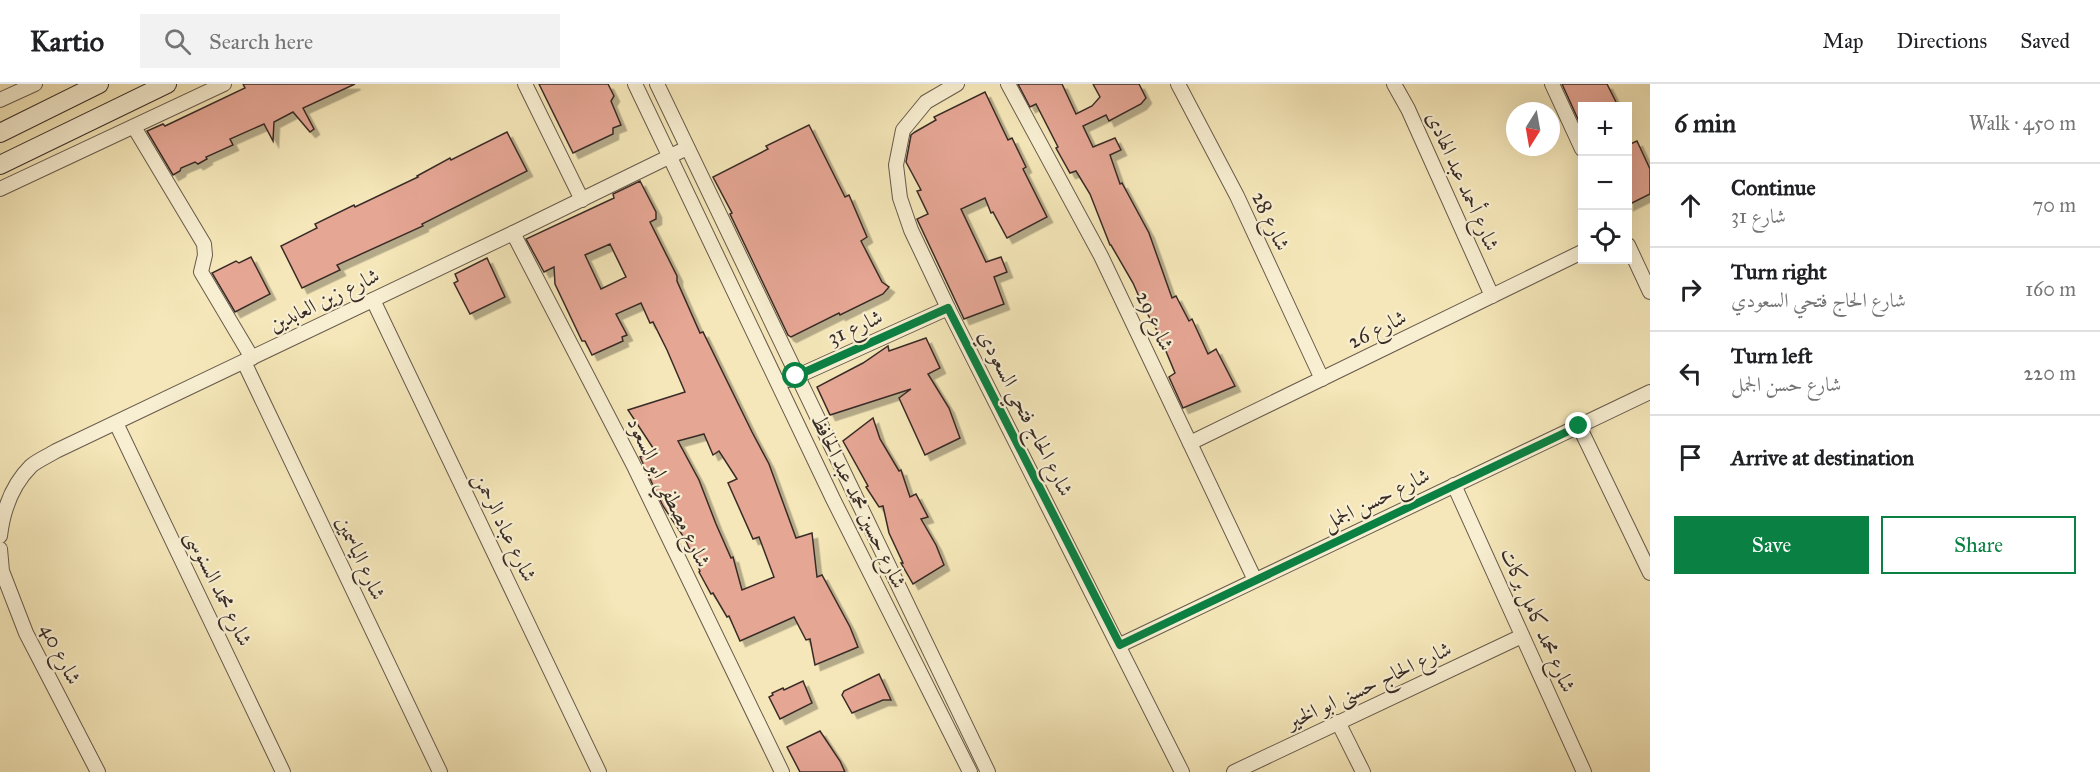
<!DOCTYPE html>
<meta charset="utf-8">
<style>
body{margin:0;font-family:"IM FELL Great Primer",Amiri,serif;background:#f2f2f2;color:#202124}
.controls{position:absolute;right:18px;top:18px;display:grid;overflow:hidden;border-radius:0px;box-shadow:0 6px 24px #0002}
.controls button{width:54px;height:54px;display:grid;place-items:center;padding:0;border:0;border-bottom:2px solid #e0e0e0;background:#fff;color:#202124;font:30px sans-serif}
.compass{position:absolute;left:1506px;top:18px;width:54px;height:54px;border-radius:50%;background:#fff;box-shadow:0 6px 24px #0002;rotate:191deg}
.stop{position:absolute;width:18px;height:18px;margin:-14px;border:4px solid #0b8043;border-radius:50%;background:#fff}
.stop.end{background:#0b8043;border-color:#fff;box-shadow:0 2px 6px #0008}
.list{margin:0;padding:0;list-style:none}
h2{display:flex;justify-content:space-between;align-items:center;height:78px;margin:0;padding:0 24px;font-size:26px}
h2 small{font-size:20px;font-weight:400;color:#757577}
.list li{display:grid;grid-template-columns:39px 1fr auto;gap:18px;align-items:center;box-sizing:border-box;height:84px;padding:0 24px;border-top:2px solid #e0e0e0}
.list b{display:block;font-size:22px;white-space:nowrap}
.list p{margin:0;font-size:20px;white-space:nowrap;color:#757577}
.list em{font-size:20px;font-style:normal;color:#757577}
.actions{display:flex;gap:12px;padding:18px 24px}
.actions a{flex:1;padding:14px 0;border:2px solid #0b8043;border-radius:0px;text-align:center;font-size:21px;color:#0b8043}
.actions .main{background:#0b8043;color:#fff}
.icon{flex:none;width:33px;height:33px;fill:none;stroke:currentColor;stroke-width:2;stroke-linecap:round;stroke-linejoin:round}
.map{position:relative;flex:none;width:1650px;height:688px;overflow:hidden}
header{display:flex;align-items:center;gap:36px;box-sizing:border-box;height:84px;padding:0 30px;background:#fff;border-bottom:2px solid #e0e0e0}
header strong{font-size:28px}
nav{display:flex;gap:33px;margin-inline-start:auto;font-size:21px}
.search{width:420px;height:54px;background:#f2f2f2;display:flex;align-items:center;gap:15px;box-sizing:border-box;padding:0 21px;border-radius:0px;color:#757577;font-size:22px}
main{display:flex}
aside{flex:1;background:#fff}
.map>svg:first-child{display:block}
.building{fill:#e5a694;stroke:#392c27;stroke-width:1.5;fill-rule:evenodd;filter:url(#shadow)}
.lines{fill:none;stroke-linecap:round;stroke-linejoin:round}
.street-casing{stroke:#685b4c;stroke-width:16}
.secondary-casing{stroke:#392c27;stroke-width:20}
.street{stroke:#f8efd2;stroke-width:14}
.secondary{stroke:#f8efd2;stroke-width:18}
.route{stroke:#0b8043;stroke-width:8}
.labels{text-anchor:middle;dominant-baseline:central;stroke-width:4.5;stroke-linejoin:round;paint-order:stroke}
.street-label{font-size:21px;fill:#392c27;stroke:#f8efd2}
</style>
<header>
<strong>Kartio</strong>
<div class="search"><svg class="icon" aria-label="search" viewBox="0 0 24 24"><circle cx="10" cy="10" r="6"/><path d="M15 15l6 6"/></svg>Search here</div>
<nav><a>Map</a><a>Directions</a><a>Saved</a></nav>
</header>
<main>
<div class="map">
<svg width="1650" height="688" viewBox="0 0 1650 688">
<defs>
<filter id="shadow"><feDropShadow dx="5.5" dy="5.5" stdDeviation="0" flood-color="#0004"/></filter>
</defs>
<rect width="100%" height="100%" fill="#f5e7b9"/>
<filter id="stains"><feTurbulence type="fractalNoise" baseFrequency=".00333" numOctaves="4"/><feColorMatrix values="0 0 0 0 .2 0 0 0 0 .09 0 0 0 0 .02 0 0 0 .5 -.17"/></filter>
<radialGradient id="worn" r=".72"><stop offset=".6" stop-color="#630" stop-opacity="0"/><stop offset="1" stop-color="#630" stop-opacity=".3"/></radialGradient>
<g class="building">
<polygon points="243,0 355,0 303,24 314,45 310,48 293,28 274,38 273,57 264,40 230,55 233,61 206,73 207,75 198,80 195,78 181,84 180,87 173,91 147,47 163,40 165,42 245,4"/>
<polygon points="539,0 608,0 614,12 611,17 621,41 613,44 613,50 573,69"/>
<polygon points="1018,0 1062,0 1076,30 1092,22 1100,13 1093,0 1139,0 1146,14 1141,20 1109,37 1106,31 1083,42 1093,63 1115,54 1121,66 1110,71 1120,100 1122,99 1149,149 1172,214 1176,212 1189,237 1192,235 1208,270 1216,265 1235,302 1183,324 1169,293 1175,289 1158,248 1144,224 1133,199 1111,161 1110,161 1090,110 1076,87 1070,89 1056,64 1058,63 1036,20 1030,23"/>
<polygon points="1562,0 1607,0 1618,22 1582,22 1582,44"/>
<polygon points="985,8 1008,56 1012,54 1026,83 1023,85 1047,133 1007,154 993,128 991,129 985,114 961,125 986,178 1001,173 1007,188 994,193 1004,220 964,235 917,135 928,130 917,107 921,106 906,78 911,51 915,48 936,36 934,33"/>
<polygon points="809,41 845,113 849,111 867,153 861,157 882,198 889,203 883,210 840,231 839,229 791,253 788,251 730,130 732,129 713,93 768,65 766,62"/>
<polygon points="507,48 527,87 422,140 423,142 337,181 340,186 302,204 281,162 317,144 315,140 354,121 355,123 418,93 417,92 450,74 451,76"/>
<polygon points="1637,57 1650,85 1650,110 1628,121 1628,61"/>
<path d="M 640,97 L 656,128 L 656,135 L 650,138 L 677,192 L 677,197 L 700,249 L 703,248 L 752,348 L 769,380 L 796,454 L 812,449 L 817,493 L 822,491 L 850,543 L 858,563 L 815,581 L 810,555 L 806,556 L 794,533 L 740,557 L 729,532 L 727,533 L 713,509 L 711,510 L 699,488 L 700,487 L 685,455 L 663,422 L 652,399 L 640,373 L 655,367 L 628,326 L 685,308 L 667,266 L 653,238 L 650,239 L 641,219 L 616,230 L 627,251 L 622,253 L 623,257 L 592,271 L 585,257 L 582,257 L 555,200 L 554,183 L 544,188 L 526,155 L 614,114 L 613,110 ZM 610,160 L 626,193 L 601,205 L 585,171 ZM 704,350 L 713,371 L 719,367 L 737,395 L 728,399 L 753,455 L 759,453 L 774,493 L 742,506 L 733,473 L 731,474 L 716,440 L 699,396 L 678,357 Z"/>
<polygon points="251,173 270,210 235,228 212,189 236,177 239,179"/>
<polygon points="487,174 505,213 470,230 454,199 458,197 455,190"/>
<polygon points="926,254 940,284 928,290 949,324 960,354 925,371 899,314 911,305 830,331 817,303 863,279 888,262 889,267"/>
<polygon points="873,334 880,355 899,387 901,386 910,413 916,410 928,433 921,435 936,461 944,481 913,500 901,479 903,479 889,449 883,422 879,423 866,403 868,402 843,357"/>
<polygon points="879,590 891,616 883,616 852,629 842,611 844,607"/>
<polygon points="803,597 812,619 780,635 769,613 773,611 772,609 783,604 784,606"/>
<polygon points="820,647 840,677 845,688 800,688 787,663"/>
</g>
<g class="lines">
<g class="street-casing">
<g id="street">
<polyline points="525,0 582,116"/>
<polyline points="635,0 833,415 970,688"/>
<polyline points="657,0 988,688"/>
<polyline points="957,0 926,18 903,46 896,81 900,114 911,146 948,224 1182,688"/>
<polyline points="1008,0 1101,172 1255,496"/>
<polyline points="1178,0 1237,112 1322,295"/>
<polyline points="1394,0 1408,25 1492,212"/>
<polyline points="1552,0 1582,65"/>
<polyline points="0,16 35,0"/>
<polyline points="134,43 204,160 205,171 201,188 252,274"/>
<polyline points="0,105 224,0"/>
<polyline points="513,149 633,380 782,688"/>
<polyline points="1628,161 1650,208"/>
<polyline points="373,216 599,688"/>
<polyline points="244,278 440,688"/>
<polyline points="789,296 948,224"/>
<polyline points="116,339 283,688"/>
<polyline points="1579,342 1650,489"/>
<polyline points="1190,359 1582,168"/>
<polyline points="1454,401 1584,688"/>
<path d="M 0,452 C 3,427 12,401 31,382 C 38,376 48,372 56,367 L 513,149 L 687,64"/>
<polyline points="0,465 2,487 26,549 98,688"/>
<polyline points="1120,561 1650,308"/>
<polyline points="1338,638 1363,688"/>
<polyline points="1234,688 1522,552"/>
</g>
</g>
<g class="secondary-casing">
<g id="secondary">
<polyline points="0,49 99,0"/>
<polyline points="0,81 167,0"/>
</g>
</g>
<use href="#street" class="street"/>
<use href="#secondary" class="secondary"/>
</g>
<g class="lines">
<polyline class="route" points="796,292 948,224 1120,561 1579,342"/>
</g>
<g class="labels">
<g class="street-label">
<text transform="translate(1463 97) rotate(66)">شارع أحمد عبد الهادى</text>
<text transform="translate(1271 137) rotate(65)">شارع 28</text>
<text transform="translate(324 216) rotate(-26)">شارع زين العابدين</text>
<text transform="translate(1155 237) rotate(65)">شارع 29</text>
<text transform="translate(855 243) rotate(-24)">شارع 31</text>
<text transform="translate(1377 245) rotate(-26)">شارع 26</text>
<text transform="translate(1026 329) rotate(63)">شارع الحاج فتحي السعودي</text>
<text transform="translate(669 408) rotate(64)">شارع مصطفي ابو السعود</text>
<text transform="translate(1376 415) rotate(-26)">شارع حسن الجمل</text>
<text transform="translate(859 417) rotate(64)">شارع حسين محمد عبد الحافظ</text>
<text transform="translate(505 443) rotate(64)">شارع عباد الرحمن</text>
<text transform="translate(361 474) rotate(65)">شارع الياسمين</text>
<text transform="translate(219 504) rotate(64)">شارع محمد السنوسى</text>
<text transform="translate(1538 536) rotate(66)">شارع محمد كامل بركات</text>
<text transform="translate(61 570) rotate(63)">شارع 40</text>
<text transform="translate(1369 601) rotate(-25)">شارع الحاج حسنى ابو الخير</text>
</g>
</g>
<rect width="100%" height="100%" filter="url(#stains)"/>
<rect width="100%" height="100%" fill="url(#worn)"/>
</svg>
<div class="controls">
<button>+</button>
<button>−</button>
<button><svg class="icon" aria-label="locate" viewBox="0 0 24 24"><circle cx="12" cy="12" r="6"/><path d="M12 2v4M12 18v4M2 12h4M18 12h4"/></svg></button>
</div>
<svg class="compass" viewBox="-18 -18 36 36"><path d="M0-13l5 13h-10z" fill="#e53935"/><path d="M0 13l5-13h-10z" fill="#757577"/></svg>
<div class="stop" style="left:796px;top:292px"></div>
<div class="stop end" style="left:1579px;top:342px"></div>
</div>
<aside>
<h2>6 min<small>Walk · 450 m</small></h2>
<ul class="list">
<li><svg class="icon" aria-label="ahead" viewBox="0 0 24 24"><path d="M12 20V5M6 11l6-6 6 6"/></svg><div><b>Continue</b><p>شارع 31</p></div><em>70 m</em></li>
<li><svg class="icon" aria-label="right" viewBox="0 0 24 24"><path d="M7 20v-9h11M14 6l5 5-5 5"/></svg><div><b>Turn right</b><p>شارع الحاج فتحي السعودي</p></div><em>160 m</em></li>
<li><svg class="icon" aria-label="left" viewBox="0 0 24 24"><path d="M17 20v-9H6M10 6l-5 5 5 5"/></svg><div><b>Turn left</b><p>شارع حسن الجمل</p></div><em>220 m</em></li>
<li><svg class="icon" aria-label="arrive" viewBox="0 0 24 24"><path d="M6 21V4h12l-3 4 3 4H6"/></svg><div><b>Arrive at destination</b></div></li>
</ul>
<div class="actions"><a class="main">Save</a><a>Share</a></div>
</aside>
</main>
